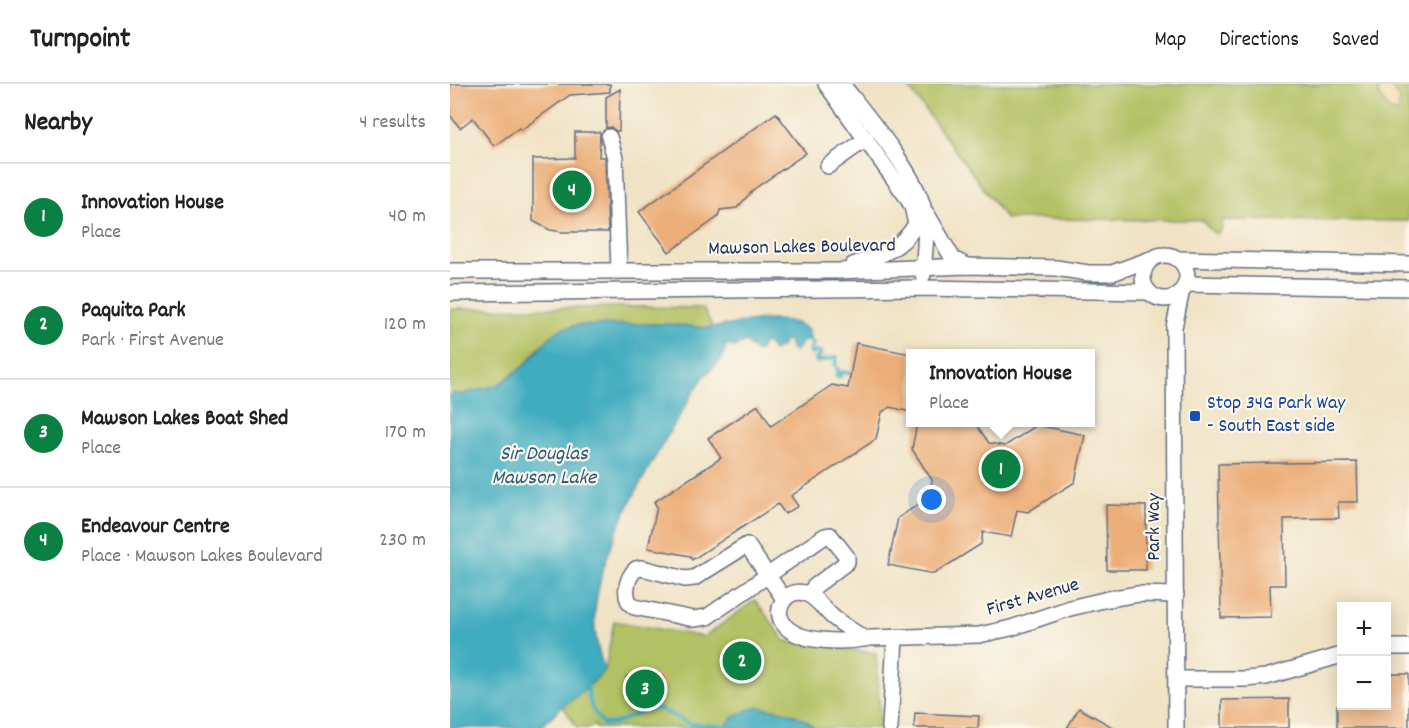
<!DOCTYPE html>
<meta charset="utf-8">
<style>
body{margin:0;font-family:Dekko,sans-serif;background:#f6f6f6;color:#222}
.controls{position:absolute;right:18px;bottom:18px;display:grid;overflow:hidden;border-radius:0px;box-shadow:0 3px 15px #0003}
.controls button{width:54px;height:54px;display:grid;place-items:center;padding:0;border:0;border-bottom:2px solid #e0e0e0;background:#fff;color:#222;font:30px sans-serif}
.you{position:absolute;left:482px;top:416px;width:21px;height:21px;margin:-15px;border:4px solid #fff;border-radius:50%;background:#1a73e8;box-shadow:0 0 0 9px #1a73e833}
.badge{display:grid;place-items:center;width:39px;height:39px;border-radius:50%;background:#0b8043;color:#fff;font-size:20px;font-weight:700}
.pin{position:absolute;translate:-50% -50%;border:3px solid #fff;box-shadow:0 2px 6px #0006}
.popup{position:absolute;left:456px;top:265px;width:189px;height:78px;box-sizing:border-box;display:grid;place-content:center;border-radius:0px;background:#fff;filter:drop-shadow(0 2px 4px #0005);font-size:20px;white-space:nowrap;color:#767676}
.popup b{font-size:22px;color:#222}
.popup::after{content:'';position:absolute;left:50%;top:100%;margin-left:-12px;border:12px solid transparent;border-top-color:#fff}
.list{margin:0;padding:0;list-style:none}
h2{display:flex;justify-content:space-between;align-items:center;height:78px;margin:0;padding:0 24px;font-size:26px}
h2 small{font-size:20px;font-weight:400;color:#767676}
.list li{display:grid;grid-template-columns:39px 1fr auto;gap:18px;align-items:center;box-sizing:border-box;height:108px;padding:0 24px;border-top:2px solid #e0e0e0}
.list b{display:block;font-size:22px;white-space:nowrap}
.list p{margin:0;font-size:20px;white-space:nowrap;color:#767676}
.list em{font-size:20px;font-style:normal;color:#767676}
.map{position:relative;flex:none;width:959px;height:644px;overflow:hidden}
header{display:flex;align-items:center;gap:36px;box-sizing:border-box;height:84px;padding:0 30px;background:#fff;border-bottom:2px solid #e0e0e0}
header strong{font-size:28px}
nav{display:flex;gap:33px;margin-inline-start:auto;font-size:21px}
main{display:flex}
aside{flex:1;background:#fff}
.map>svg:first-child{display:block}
.green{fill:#b2c163;stroke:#667860;stroke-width:1.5}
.sand{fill:#eeda9e;stroke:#84847e;stroke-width:1.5}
.water{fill:#40acbf;stroke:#2e6e8e;stroke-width:1.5}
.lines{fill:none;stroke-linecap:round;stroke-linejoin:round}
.stream{stroke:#40acbf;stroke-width:4}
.building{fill:#ecae78}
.minor-casing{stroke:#666e82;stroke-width:18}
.minor{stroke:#fff;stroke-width:15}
.transit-dot{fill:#1a4fb4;stroke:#fbf7ec;stroke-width:2}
.labels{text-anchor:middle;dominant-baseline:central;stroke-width:4.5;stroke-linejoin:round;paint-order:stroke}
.street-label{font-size:20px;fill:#1b2f5e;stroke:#fbf7ec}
.transit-label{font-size:20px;fill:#164399;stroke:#fbf7ec;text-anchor:start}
.water-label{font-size:21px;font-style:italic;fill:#285b80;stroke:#fbf7ec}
</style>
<header>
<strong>Turnpoint</strong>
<nav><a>Map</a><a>Directions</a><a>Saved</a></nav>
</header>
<main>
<aside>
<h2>Nearby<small>4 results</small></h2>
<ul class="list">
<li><span class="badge">1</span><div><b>Innovation House</b><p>Place</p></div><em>40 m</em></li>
<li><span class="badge">2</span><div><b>Paquita Park</b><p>Park · First Avenue</p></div><em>120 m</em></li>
<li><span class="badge">3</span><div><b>Mawson Lakes Boat Shed</b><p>Place</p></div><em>170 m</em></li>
<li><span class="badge">4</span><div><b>Endeavour Centre</b><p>Place · Mawson Lakes Boulevard</p></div><em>230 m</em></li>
</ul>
</aside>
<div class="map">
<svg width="959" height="644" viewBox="0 0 959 644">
<rect width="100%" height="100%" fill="#fbf7ec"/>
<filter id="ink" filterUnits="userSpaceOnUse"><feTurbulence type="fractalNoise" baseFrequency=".0167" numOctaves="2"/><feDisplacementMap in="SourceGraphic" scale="12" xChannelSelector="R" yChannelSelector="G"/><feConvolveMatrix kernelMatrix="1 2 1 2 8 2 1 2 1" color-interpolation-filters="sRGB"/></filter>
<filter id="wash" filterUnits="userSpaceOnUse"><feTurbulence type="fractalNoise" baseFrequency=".008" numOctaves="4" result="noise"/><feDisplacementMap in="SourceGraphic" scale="24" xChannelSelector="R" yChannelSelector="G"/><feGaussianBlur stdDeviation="1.35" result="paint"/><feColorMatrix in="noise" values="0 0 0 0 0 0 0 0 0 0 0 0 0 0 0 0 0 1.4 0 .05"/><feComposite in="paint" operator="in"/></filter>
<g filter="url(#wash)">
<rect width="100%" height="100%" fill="#f0e3c5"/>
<g class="green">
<polygon points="456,0 959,0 959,137 773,136 771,146 767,150 761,147 753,136 556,135"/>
<polygon points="190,223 253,224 262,242 258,244 216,240 128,241 91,261 75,281 48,301 13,310 0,310 0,225"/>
<polygon points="305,516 335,557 426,569 431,644 146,644 144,641 140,644 127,644 113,622 132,609 155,586 164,537 254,553"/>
</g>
<path class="sand" d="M 931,1 L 940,2 C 946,10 954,19 946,29 L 940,26 L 928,11 Z"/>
<g class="water">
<path d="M 312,236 C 327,236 348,235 359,247 L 360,255 L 352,258 L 345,268 L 341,265 L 339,257 L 335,256 L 331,263 L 323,267 L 318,260 L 314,259 L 309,267 L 305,268 L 296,258 L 284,263 L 276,261 L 272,275 L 254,292 L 243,309 C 205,375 153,449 145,527 C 143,545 148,569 155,586 L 132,609 L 113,622 L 89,644 L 0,644 L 0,310 L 13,310 L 48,301 L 75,281 L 100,253 L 111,245 L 128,241 L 216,240 L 258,244 Z"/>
<path d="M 307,623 C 328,625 349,628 365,644 L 275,644 C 281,631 293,628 307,623 Z"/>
</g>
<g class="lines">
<g class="stream">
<polyline points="358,256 363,259 360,267 361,270 368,267 371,270 366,275 367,278 387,273 385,281 389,287 386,290 387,293 390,292 392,288 401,289"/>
<path d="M 138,603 C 138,619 143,628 153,640 L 165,639 L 198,625 L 210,625 L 240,640 L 275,642"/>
</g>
</g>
<g id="blocks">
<g class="building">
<polygon points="0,0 160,0 160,8 120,11 71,46 69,44 44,62 23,34 10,44 0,31"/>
<polygon points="170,5 169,47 166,47 161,43 156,44 156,13"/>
<polygon points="326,29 356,69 304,105 287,124 270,126 268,133 219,168 189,128"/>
<polygon points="125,48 150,48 149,73 155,73 155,76 158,148 113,148 100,146 83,137 83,75 125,74"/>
<polygon points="406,259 461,270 461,328 440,323 432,328 426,355 341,412 348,422 335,430 328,420 242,476 240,472 198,464 207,423 204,418 271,374 258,354 308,321 321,342 382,301 398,304"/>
<polygon points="467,339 525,339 539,359 555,362 587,341 635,351 625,398 578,428 567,426 561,453 533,448 531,460 484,490 438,481 448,434 479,413 482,396 462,365"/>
<polygon points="907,378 908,418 888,418 889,434 834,435 835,501 820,501 821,533 771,534 768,380"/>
<polygon points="656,421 696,422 696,486 657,486"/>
<polygon points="936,590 959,590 959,644 887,644 887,621 936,621"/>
<polygon points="176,592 214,592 211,617 179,617"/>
<polygon points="839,615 839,644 772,644 772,616"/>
<polygon points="629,624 664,644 617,644"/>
<polygon points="465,629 529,632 528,644 464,644"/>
</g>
</g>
</g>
<g filter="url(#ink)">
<use href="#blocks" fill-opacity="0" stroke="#666e82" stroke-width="1.5"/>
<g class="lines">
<g class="minor-casing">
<g id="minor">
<polyline points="376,0 456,112 462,122 466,140"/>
<path d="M 392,0 C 415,30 468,92 474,127 C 478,148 474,169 473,191"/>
<polyline points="159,53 165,74 169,187"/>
<polyline points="378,82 416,55"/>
<polyline points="477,130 503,175 517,182"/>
<circle cx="715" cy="193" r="22"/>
<polyline points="728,175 959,180"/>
<path d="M 403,181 C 429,172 452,165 466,140"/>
<polyline points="0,187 387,187 517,182 606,184 638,189 662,189 701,175"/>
<polyline points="735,200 959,204"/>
<polyline points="0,209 472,204 699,208"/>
<path d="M 334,515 L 297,461 L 244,494 L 235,495 L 192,484 L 186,485 C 176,494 172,515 184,523 L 244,535 L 257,533 L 375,452 L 380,451 L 397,473 L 397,478 L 364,503 L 359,510"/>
<path d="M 415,555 C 405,548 394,542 384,534 C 375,527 367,514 357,510 C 339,502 322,524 333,539 C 347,561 398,558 420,554 L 529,551 L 561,544 L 620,524 L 658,515 L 688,510 L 726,511"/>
<polyline points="936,563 959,563"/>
<polyline points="727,595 796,595 816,593 892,571"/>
<polyline points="440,644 445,553"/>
<polyline points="726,644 724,243 732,206"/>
</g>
</g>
<use href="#minor" class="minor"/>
</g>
</g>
<rect class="transit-dot" x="739" y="326" width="12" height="12" rx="3"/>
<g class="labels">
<g class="street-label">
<text transform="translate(352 164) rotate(-1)">Mawson Lakes Boulevard</text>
<text transform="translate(705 443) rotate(-90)">Park Way</text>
<text transform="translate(583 514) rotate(-16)">First Avenue</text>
</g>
<g class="transit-label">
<text x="757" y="320">Stop 34G Park Way<tspan x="757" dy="23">- South East side</tspan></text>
</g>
<g class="water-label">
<text x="94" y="371">Sir Douglas<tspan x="94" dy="24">Mawson Lake</tspan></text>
</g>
</g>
</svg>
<div class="controls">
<button>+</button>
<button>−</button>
</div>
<div class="you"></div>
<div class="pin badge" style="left:551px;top:385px">1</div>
<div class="popup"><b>Innovation House</b>Place</div>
<div class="pin badge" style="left:292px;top:577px">2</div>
<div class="pin badge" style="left:195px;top:605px">3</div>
<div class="pin badge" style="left:122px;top:106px">4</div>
</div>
</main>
